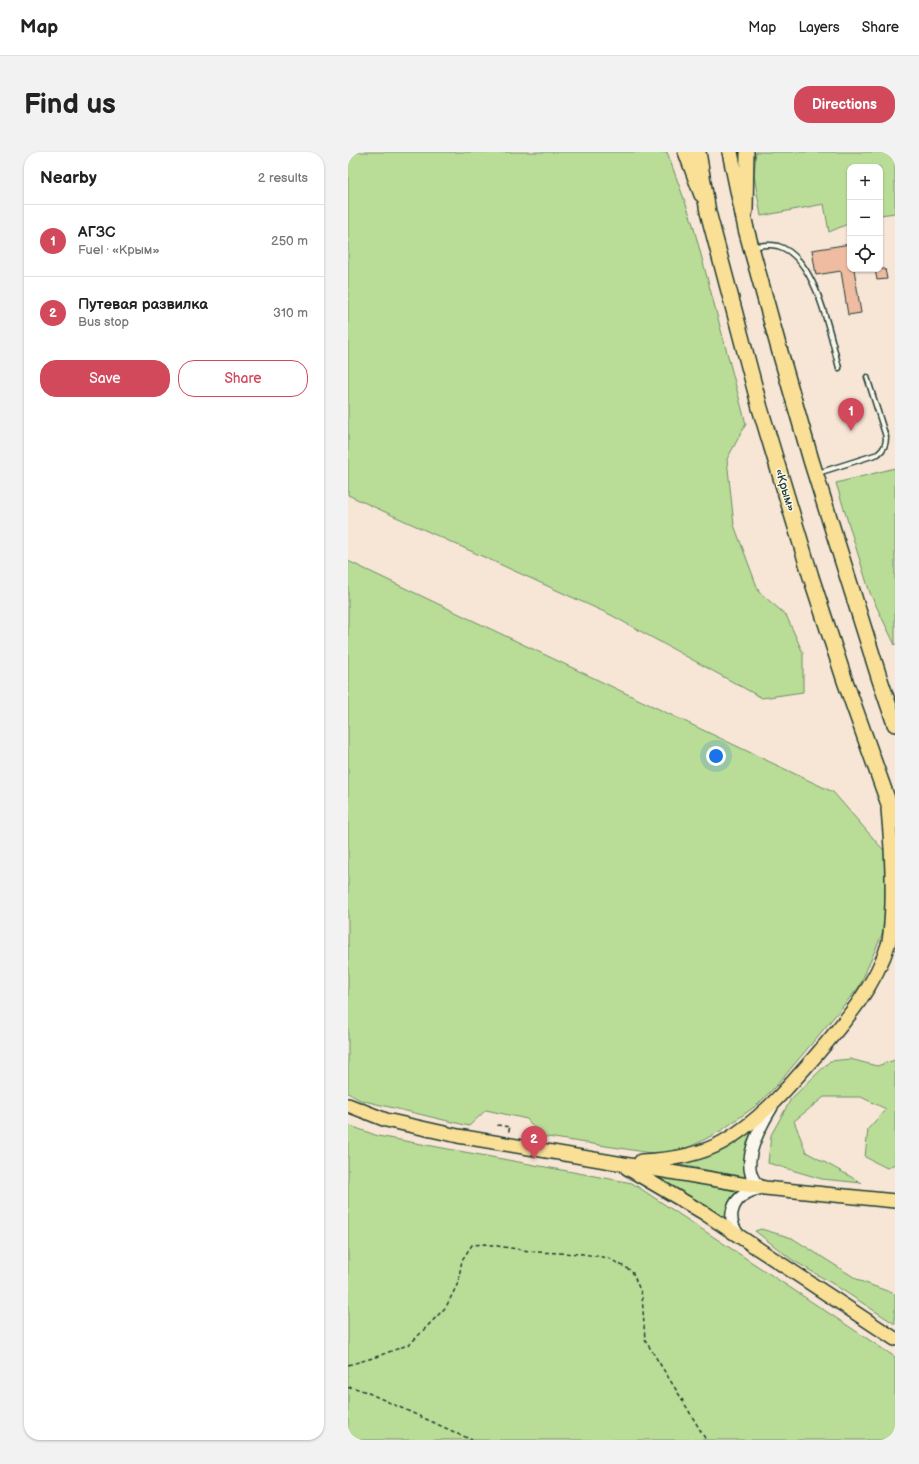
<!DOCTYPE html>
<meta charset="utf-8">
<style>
body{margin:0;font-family:"Balsamiq Sans",sans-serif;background:#f2f2f2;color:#222}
.controls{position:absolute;right:12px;top:12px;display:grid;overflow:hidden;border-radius:8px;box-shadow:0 1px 3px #0004}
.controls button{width:36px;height:36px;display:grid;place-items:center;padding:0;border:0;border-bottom:1px solid #e0e0e0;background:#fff;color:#222;font:20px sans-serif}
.you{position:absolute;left:368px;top:604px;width:14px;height:14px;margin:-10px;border:3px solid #fff;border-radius:50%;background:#1a73e8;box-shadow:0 0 0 6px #1a73e833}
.badge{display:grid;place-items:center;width:26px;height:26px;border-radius:50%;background:#d1495b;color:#fff;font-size:13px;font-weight:700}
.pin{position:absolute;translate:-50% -33px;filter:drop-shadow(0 1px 2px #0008)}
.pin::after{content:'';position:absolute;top:21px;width:14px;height:12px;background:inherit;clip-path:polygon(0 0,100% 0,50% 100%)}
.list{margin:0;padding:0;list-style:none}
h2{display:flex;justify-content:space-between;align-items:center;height:52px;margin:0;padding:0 16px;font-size:17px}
h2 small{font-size:13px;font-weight:400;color:#767676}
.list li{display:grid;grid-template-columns:26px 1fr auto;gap:12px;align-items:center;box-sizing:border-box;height:72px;padding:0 16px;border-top:1px solid #e0e0e0}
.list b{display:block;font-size:15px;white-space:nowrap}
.list p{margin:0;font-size:13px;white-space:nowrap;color:#767676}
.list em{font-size:13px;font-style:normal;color:#767676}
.actions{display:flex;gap:8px;padding:12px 16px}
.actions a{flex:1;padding:9px 0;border:1px solid #d1495b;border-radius:16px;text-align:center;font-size:14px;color:#d1495b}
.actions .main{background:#d1495b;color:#fff}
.icon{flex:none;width:22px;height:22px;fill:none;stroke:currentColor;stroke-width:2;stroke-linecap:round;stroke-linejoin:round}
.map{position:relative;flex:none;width:547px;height:1288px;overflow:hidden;border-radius:16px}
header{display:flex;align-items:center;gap:24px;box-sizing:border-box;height:56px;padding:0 20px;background:#fff;border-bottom:1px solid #e0e0e0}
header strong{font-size:19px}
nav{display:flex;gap:22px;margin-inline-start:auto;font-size:14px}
.intro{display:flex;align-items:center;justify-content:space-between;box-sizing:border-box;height:96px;padding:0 24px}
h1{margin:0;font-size:28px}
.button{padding:10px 18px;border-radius:16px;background:#d1495b;color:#fff;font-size:14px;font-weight:700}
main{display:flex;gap:24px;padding:0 24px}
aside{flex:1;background:#fff;border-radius:16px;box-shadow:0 1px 3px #0004}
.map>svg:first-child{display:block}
.green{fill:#b9dd97;stroke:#6c8d66}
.building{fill:#efbba1;stroke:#1f3d34}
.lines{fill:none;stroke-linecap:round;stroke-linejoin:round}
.lane-casing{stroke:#1f3d34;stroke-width:7}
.secondary-casing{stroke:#1f3d34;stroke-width:14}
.primary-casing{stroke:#1f3d34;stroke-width:16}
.highway-casing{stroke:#1f3d34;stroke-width:18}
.path{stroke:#1f3d34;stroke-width:1.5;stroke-dasharray:4 3;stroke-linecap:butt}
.lane{stroke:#fbf7ec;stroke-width:4}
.secondary{stroke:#fbf7ec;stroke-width:11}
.primary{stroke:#fadf96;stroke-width:13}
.highway{stroke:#fadf96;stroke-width:15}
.labels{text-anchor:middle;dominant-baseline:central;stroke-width:3;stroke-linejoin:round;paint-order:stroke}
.street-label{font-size:12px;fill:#1f3d34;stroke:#fbf7ec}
</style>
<header>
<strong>Map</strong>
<nav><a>Map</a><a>Layers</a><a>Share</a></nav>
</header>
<div class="intro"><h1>Find us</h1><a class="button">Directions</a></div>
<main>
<aside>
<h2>Nearby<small>2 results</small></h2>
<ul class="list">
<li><span class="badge">1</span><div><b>АГЗС</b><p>Fuel · «Крым»</p></div><em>250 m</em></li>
<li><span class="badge">2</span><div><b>Путевая развилка</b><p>Bus stop</p></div><em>310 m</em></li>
</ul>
<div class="actions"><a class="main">Save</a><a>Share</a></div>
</aside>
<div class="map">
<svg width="547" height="1288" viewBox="0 0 547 1288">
<rect width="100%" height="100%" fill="#f7e5d6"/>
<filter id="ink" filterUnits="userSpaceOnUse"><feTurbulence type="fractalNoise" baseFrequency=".025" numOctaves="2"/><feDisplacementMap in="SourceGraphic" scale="8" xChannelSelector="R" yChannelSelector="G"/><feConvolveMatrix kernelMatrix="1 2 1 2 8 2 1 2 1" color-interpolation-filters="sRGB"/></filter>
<g filter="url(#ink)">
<g class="green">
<polygon points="0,0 319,0 344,69 398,272 379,307 386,373 411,440 438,463 455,501 455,540 414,546 263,463 0,343"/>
<polygon points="408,0 547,0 547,61 532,63 532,15 502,15 502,71 481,80 476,52 413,64 406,23"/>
<polygon points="547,316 547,493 522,441 488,331"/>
<polygon points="0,409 485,640 538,701 536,778 511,835 429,933 409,953 374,978 350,991 336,997 310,1002 193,984 179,967 138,958 121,974 12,948 0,941"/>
<polygon points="502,907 529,914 547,908 547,1012 539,1016 517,1005 520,977 538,957 513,945 476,945 446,969 458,1000 514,1031 474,1027 420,1011 423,983 443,947 482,909"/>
<polygon points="409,972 400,1026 327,1012"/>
<polygon points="0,973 30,984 284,1031 547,1205 547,1288 0,1288"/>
<polygon points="310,1025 322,1026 392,1040 380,1071"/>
<polygon points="413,1077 444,1086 512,1129 547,1142 547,1172 485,1132 443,1107 407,1079"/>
</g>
<g class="building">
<polygon points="502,92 502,117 506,117 513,161 500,163 493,119 468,123 464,98"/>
<polygon points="527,117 537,117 539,127 529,128"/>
</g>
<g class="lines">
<g class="lane-casing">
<g id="lane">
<path d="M 405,95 C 413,93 422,92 430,94 C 468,105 482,182 491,216"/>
<path d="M 470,321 L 530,302 C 536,297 538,293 538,285 L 519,225"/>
</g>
</g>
<g class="secondary-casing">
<g id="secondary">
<path d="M 416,1036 C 413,1034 408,1032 406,1028 C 393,1008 413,973 424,955"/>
<path d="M 391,1083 C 379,1069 382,1050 399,1041 C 404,1038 409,1038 414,1036"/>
</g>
</g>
<g class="primary-casing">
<g id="primary">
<polyline points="337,0 353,43"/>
<polyline points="398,59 399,0"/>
<polyline points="0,953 38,968 110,984 417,1036 547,1049"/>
<path d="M 293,1009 C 321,1008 350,1004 375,990 C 410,970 437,939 464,908 C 494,873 527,836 541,790 C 547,748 544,700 540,657"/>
<polyline points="279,1016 356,1061 547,1187"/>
</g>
</g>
<g class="highway-casing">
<g id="highway">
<polyline points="350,0 360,60 412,256 463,425 497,529 547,669"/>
<polyline points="382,0 398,77 430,193 463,308 531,525 547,572"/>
</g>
</g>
<g class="path">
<polyline points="149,973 162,975 160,981"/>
<polyline points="0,1213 25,1206 62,1192 98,1155 110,1131 114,1108 124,1093 137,1092 188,1100 235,1102 260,1106 284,1119 294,1143 297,1188 332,1244 358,1288"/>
<polyline points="0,1236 4,1235 16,1239 124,1288"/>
</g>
<use href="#lane" class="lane"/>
<use href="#secondary" class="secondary"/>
<use href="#primary" class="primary"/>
<use href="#highway" class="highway"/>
</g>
</g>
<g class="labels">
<g class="street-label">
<text transform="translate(437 338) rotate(73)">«Крым»</text>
</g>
</g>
</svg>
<div class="controls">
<button>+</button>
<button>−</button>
<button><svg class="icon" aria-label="locate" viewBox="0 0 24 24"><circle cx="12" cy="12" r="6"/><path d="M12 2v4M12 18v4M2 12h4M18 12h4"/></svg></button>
</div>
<div class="you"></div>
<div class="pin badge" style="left:503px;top:279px">1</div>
<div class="pin badge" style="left:186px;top:1007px">2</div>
</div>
</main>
